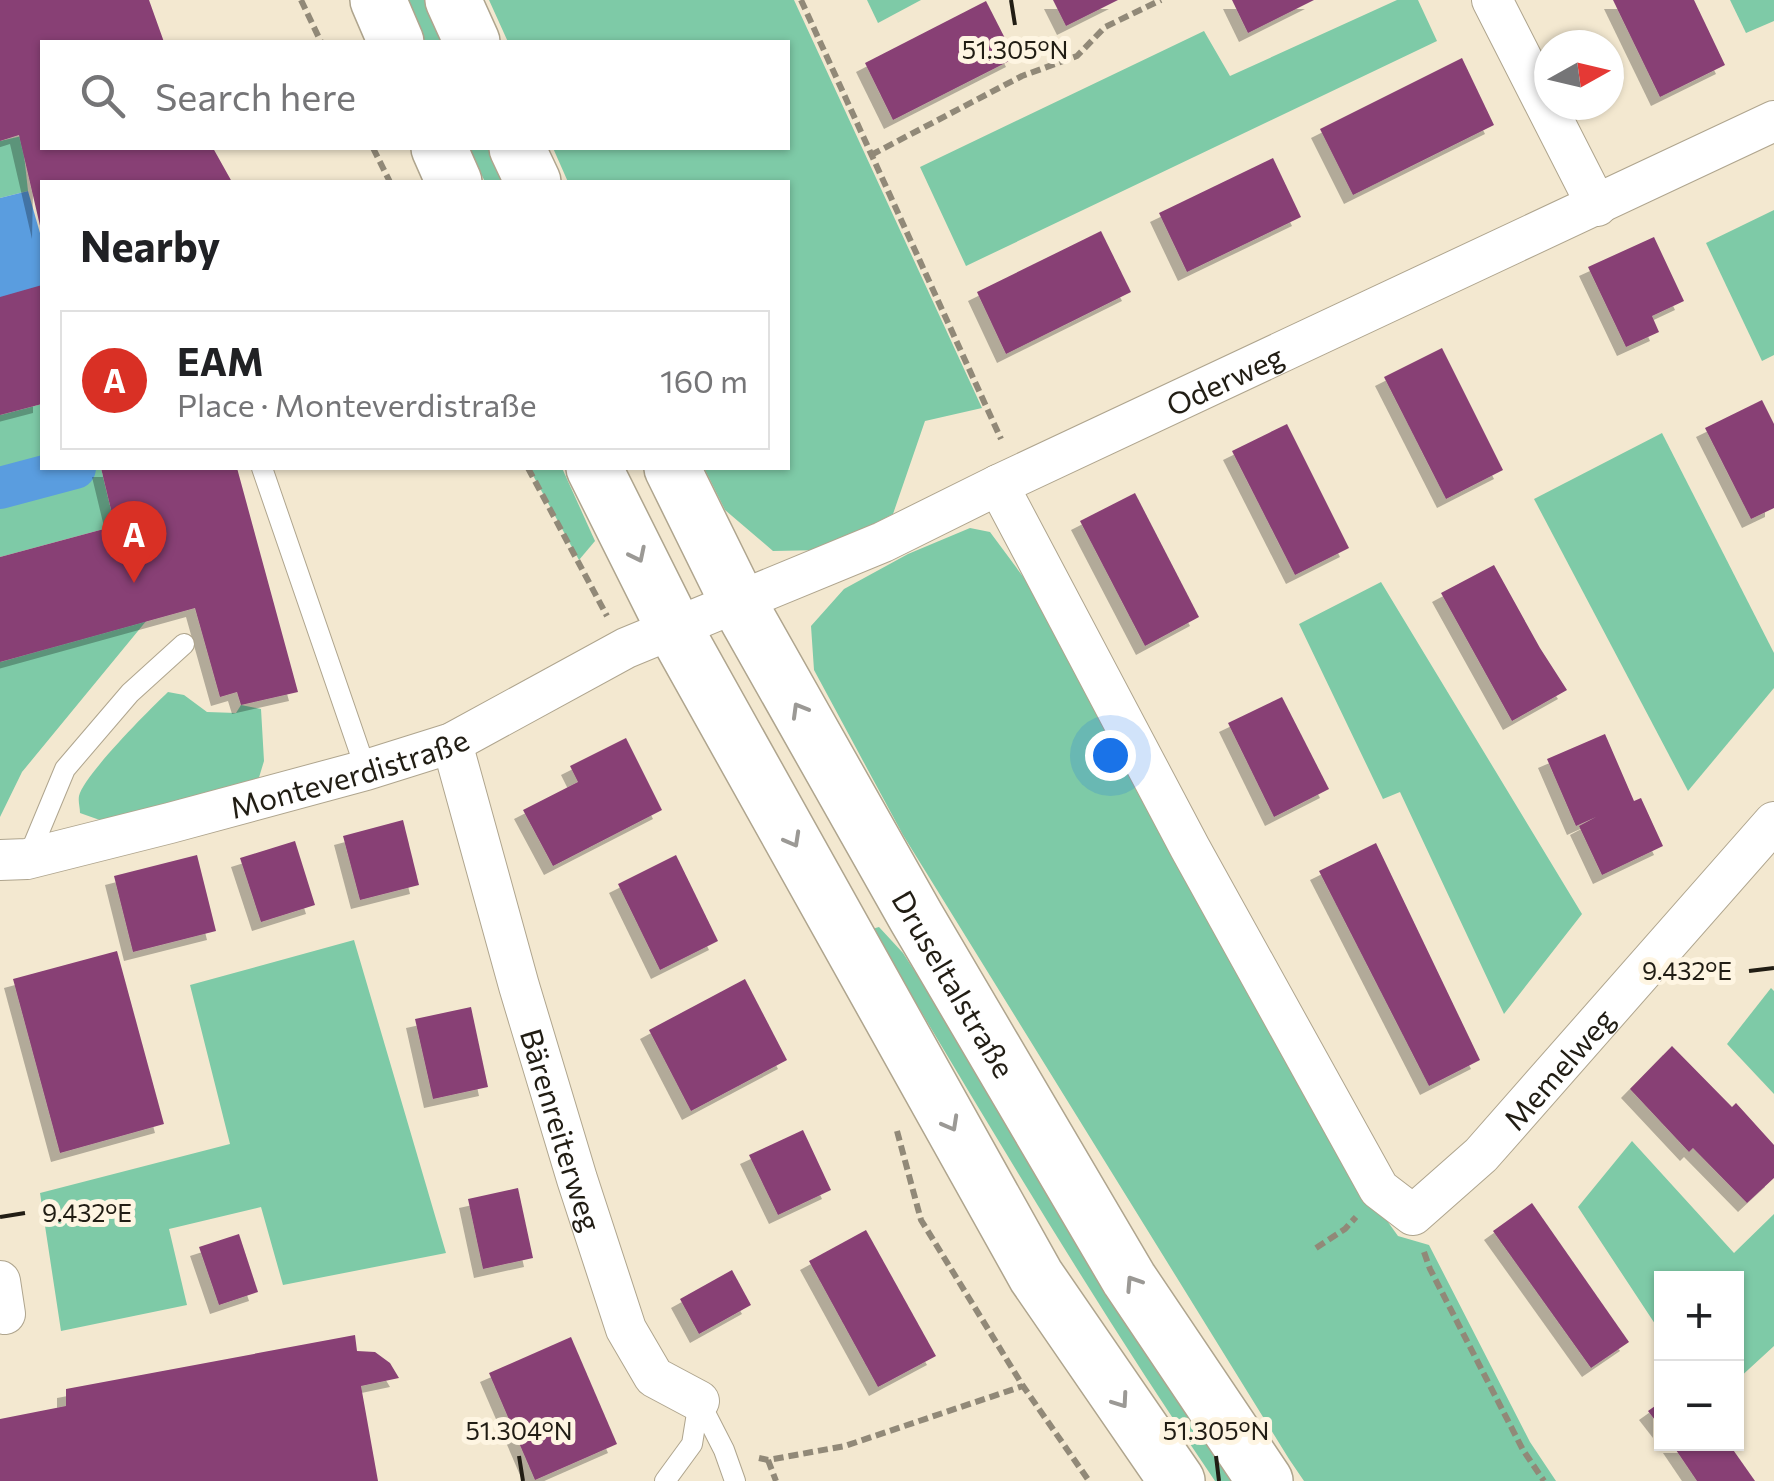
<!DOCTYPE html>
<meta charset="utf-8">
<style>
body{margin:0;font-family:Commissioner,sans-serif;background:#f6f6f6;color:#202124}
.controls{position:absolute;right:30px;bottom:30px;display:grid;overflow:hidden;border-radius:0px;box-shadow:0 2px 8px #0004}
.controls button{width:90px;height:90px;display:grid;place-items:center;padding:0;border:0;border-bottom:2px solid #e0e0e0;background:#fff;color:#202124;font:50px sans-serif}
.compass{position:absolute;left:1534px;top:30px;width:90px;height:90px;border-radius:50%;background:#fff;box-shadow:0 2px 8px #0004;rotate:82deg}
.you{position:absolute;left:1110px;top:755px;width:35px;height:35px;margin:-25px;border:8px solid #fff;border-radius:50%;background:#1a73e8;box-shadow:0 0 0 15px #1a73e833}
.badge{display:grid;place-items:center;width:65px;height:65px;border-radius:50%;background:#d93025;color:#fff;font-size:32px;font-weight:700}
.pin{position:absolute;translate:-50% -82px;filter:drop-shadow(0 2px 5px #0008)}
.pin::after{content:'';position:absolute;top:52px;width:35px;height:30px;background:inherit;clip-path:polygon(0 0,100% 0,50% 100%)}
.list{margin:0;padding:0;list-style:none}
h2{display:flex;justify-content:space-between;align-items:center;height:130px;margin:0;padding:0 40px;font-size:42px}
h2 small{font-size:32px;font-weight:400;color:#757577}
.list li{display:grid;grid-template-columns:65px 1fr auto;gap:30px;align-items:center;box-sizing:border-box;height:140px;margin:0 20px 20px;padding:0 20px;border:2px solid #e0e0e0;border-radius:0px}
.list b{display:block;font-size:38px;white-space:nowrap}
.list p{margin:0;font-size:32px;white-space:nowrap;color:#757577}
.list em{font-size:32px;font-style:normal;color:#757577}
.icon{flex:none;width:55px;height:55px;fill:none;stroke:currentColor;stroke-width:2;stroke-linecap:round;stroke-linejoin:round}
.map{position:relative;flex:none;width:1774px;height:1481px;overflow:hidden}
.search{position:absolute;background:#fff;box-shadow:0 2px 8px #0004;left:40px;top:40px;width:750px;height:110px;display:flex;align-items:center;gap:25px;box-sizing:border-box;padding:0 35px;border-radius:0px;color:#757577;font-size:38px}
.panel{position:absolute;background:#fff;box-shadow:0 2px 8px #0004;left:40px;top:180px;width:750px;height:290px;border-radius:0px}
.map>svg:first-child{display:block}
.green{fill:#7ecaa7}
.water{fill:#5a9ddf}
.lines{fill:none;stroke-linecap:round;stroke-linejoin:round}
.canal{stroke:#5a9ddf;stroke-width:42}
.building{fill:#884075;filter:url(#shadow)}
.lane-casing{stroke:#afa58e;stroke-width:22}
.street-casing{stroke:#afa58e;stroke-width:42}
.secondary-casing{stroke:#afa58e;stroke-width:58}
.path{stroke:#918978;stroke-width:6;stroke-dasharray:10 5;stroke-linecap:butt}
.lane{stroke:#fff;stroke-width:20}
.street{stroke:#fff;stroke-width:40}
.secondary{stroke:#fff;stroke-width:55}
.oneway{stroke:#9b9995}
.ticks{fill:none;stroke:#211d14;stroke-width:4}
.labels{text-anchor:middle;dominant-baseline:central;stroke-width:10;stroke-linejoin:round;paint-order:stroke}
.street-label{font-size:30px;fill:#211d14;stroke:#fef5e2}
.ticks-label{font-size:25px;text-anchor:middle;fill:#211d14;stroke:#fef5e2;stroke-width:10;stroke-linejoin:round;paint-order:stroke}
</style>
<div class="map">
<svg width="1774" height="1481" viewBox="0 0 1774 1481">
<defs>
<filter id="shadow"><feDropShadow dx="-9" dy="9" stdDeviation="0" flood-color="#0004"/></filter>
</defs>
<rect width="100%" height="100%" fill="#f3e8d0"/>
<g class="green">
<polygon points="404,0 428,0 446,42 423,42"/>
<polygon points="489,0 794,0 982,408 925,421 893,514 824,550 773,551 725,510 704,468 788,468 788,182 568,182 553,148 788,148 788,42 508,42"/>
<polygon points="867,0 921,0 878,23"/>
<polygon points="1397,0 1418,0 1437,41 966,266 920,167 1204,31 1230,76"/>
<polygon points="1730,0 1774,0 1774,21 1746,33"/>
<polygon points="22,136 28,191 0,198 0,141"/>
<polygon points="469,148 491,148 506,182 485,182"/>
<polygon points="1774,210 1774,355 1762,361 1706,243"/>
<polygon points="42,404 42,468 101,468 115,526 0,557 0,415"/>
<polygon points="1662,433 1774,653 1774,688 1688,791 1534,499"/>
<polygon points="529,468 562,468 595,541 579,560"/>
<polygon points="970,528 990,532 1027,582 1349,1168 1398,1236 1429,1245 1530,1442 1556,1481 1304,1481 1289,1459 903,835 814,670 811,626 844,589 908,554"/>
<polygon points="1381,582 1582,914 1504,1014 1400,792 1383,799 1299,624"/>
<polygon points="147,620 22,772 0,817 0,662"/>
<path d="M 168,692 L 184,695 L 207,712 L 236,713 L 241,705 L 261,709 L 264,761 L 257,784 L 111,824 L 80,813 C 80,807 78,802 79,796 C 84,775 150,709 168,692 Z"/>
<path d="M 879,927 L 903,953 L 943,1015 L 1240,1481 L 1215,1481 C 1093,1302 983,1116 872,929 Z"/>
<polygon points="354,940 446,1253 283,1285 261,1207 169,1229 187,1305 61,1331 40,1193 230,1144 190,985"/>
<polygon points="1771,988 1774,991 1774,1094 1727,1044"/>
<polygon points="1632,1141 1734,1253 1774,1214 1774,1346 1737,1380 1736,1278 1662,1278 1661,1333 1578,1207"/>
</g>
<polygon class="water" points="28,191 42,240 42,287 0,299 0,198"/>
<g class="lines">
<polyline class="canal" points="0,488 75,468"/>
</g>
<g class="building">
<polygon points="0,0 149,0 164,42 42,42 42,148 213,148 232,182 42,182 41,230 19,135 0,141"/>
<polygon points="1053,0 1118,0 1066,26"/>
<polygon points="1232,0 1314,0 1248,33"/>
<polygon points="1613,0 1694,0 1725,65 1660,97"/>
<polygon points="986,1 1015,58 893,120 865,63"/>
<polygon points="1462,58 1494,125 1353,195 1320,129"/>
<polygon points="1273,158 1301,217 1187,272 1159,213"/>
<polygon points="1101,231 1131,292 1006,354 977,292"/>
<polygon points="1654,237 1684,301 1652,316 1659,332 1626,347 1588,267"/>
<polygon points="42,285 42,404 0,415 0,297"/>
<polygon points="1442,348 1503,470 1446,499 1384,377"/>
<polygon points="1762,400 1774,424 1774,508 1751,519 1705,428"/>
<polygon points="1287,424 1349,548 1295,575 1232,451"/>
<polygon points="101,468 237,468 298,692 241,705 237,692 220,697 195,608 0,662 0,557 115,526"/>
<polygon points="1135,493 1199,617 1145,646 1080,521"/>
<polygon points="1494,565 1540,648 1567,690 1512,721 1441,593"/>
<polygon points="1282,697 1329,789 1274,817 1228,723"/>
<polygon points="1605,734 1634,801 1641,798 1663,846 1602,875 1579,826 1596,817 1576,826 1547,759"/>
<polygon points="626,738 662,810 553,866 523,810 578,782 570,766"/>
<polygon points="403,820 419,885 360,900 343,836"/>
<polygon points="295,841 315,905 261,922 240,858"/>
<polygon points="1376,843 1480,1060 1429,1086 1319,871"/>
<polygon points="197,855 216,931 133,952 114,876"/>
<polygon points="676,855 718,941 660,970 618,884"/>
<polygon points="117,951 164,1124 60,1153 13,979"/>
<polygon points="745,979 787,1060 691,1111 649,1030"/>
<polygon points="471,1007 488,1087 433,1099 415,1019"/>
<polygon points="1672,1046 1732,1107 1736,1103 1774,1145 1774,1178 1747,1203 1693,1148 1689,1152 1630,1089"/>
<polygon points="803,1130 831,1190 778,1215 749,1155"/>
<polygon points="518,1188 533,1258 483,1269 468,1199"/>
<polygon points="1532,1203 1629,1342 1591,1368 1493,1231"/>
<polygon points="866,1230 936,1356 878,1387 809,1261"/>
<polygon points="239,1234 258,1292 219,1305 199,1247"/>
<polygon points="732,1270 751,1305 699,1334 680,1299"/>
<polygon points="355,1335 357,1351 375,1352 390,1363 399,1378 361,1386 378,1481 0,1481 0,1419 66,1406 66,1389"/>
<polygon points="571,1337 617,1444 535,1480 489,1373"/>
<polygon points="1662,1401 1662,1429 1648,1411"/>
<polygon points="1672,1444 1729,1444 1755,1481 1697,1481"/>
</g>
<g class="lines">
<g class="lane-casing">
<g id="lane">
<polyline points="262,468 366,770"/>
<polyline points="28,858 65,769 130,693 184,644"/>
<polyline points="699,1401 724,1450 735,1481"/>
<polyline points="665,1481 692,1444 699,1401"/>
</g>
</g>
<g class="street-casing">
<g id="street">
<polyline points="1492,0 1597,206"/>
<path id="s1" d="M 998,485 L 1190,848 L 1379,1189 L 1413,1215 L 1481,1155 L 1774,822"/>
<path id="s2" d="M 452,743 L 519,986 L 577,1179 L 626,1329 L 654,1377 L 699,1401"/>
<path id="s3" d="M 0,860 L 27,859 L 170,823 L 366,770 L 452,743 L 626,648 L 883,542 L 998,485 L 1774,121"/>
<polyline points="0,1281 5,1314"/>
</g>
</g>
<g class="secondary-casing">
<g id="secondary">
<polyline points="378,0 396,42"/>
<polyline points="453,0 472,42"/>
<polyline points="439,148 454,182"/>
<polyline points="517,148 533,182"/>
<polyline points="594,468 674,628 1036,1276 1177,1481"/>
<path id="s4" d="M 672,468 L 738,602 L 916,917 L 1129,1279 L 1265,1481"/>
</g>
</g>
<g class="path">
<polyline points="301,0 321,42"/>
<polyline points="801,0 1001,439"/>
<polyline points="373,148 390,182"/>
<polyline points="871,155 1022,76 1077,56 1105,27 1161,0"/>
<polyline points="528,468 607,616"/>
<polyline points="897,1131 921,1220 1023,1386 1089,1481"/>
<polyline points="1316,1248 1345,1229 1356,1217"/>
<polyline points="1424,1252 1430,1269 1523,1450 1544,1481"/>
<polyline points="759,1458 768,1460 845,1446 1023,1386"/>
<polyline points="768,1460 776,1481"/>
</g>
<use href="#lane" class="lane"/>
<use href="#street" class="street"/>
<use href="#secondary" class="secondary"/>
</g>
<defs><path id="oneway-chevron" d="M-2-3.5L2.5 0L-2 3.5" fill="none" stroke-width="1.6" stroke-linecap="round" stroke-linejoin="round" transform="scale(2.5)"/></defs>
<g class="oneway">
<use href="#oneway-chevron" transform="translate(638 555) rotate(64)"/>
<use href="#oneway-chevron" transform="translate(799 710) rotate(-120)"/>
<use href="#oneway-chevron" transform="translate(793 840) rotate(61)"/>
<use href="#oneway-chevron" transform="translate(951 1124) rotate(61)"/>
<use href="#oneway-chevron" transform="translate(1133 1283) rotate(-123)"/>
<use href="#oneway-chevron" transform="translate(1121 1401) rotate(55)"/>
</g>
<path class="ticks" d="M 1011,0 L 1015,25M 1749,971 L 1774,968M 0,1217 L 25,1213M 519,1456 L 523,1481M 1216,1456 L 1219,1481"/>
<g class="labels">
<g class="street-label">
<text stroke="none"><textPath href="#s3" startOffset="1322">Oderweg</textPath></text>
<text stroke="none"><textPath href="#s3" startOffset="360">Monteverdistraße</textPath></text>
<text stroke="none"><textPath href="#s4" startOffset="588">Druseltalstraße</textPath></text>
<text stroke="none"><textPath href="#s1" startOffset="1050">Memelweg</textPath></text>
<text stroke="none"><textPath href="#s2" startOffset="402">Bärenreiterweg</textPath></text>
</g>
</g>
<g class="ticks-label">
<text x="1015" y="59">51.305°N</text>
<text x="1687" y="980">9.432°E</text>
<text x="87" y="1222">9.432°E</text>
<text x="519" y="1440">51.304°N</text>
<text x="1216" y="1440">51.305°N</text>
</g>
</svg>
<div class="controls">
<button>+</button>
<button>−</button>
</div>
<svg class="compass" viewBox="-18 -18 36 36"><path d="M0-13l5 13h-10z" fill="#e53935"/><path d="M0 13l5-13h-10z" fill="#757577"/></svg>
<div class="you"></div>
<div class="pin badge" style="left:134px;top:583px">A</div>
<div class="search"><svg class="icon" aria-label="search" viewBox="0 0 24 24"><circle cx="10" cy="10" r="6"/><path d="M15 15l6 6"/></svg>Search here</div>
<section class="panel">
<h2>Nearby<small></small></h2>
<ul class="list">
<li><span class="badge">A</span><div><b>EAM</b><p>Place · Monteverdistraße</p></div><em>160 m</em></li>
</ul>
</section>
</div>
